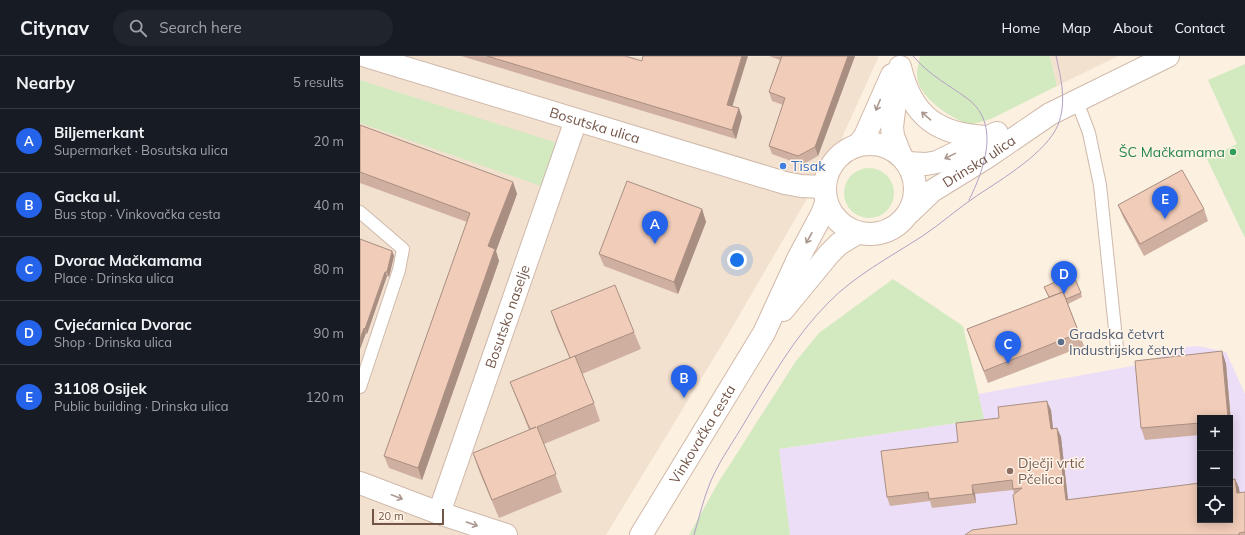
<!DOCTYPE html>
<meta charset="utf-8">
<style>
body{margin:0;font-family:Mulish,sans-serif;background:#20242c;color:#f1f3f6}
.controls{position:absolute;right:12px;bottom:12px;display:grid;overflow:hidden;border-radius:0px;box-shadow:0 2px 10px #0003}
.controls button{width:36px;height:36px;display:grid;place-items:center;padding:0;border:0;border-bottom:1px solid #363941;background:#171b24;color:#f1f3f6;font:20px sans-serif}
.scale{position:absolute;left:12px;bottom:10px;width:72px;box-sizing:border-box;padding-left:4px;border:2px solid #735548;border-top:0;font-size:11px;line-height:14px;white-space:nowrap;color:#735548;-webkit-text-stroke:3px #fff4e7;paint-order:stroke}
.you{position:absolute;left:377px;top:204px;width:14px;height:14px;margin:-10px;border:3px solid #fff;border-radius:50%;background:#1a73e8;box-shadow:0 0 0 6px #1a73e833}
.badge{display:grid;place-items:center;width:26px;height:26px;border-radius:50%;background:#2563eb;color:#fff;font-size:13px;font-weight:700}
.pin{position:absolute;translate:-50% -33px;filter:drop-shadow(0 1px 2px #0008)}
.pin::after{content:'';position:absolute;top:21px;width:14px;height:12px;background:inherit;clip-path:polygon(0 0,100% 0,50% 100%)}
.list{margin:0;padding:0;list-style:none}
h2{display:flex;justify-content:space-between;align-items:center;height:52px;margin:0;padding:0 16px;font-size:17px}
h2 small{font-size:13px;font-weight:400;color:#9ea1a6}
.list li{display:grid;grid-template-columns:26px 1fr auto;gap:12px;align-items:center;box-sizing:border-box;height:64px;padding:0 16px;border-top:1px solid #363941}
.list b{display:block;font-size:15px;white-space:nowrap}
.list p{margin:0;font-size:13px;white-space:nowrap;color:#9ea1a6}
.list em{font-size:13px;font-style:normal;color:#9ea1a6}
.icon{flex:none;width:22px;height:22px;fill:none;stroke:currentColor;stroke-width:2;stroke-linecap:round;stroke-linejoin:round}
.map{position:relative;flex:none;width:885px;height:479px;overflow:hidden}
header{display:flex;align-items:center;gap:24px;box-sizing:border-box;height:56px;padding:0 20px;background:#171b24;border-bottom:1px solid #363941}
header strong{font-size:19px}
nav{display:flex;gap:22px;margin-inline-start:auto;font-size:14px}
.search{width:280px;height:36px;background:#20242c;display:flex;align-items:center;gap:10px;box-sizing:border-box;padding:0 14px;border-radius:22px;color:#9ea1a6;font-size:15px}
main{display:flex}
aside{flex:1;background:#171b24}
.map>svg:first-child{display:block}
.residential{fill:#f3e1d0}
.education{fill:#eddef8;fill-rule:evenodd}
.green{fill:#d3e9c0}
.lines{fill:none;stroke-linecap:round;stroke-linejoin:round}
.service-casing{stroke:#cfb9ab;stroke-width:14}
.minor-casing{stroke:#cfb9ab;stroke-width:24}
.secondary-casing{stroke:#d2b8a8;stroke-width:24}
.service{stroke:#fff;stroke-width:12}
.minor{stroke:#fff;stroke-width:22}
.secondary{stroke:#fff;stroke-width:22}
.tram{stroke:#b2a0c4;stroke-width:1}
.wall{fill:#cfaf9f}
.shaded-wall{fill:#a98f82}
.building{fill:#f1ccb9;stroke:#a98f82}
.oneway{stroke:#ab9991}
.leisure-dot{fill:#2e9e5b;stroke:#fff4e7;stroke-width:1.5}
.shop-dot{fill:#3f7fe0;stroke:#fff4e7;stroke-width:1.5}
.service-dot{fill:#5c6f8a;stroke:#fff4e7;stroke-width:1.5}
.education-dot{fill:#8d6e63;stroke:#fff4e7;stroke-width:1.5}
.labels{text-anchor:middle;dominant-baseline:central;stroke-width:3;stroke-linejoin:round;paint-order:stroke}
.street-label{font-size:14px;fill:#735548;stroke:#fff4e7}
.leisure-label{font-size:14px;fill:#27864d;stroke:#fff4e7;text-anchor:end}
.shop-label{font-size:14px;fill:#366cbe;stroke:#fff4e7;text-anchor:start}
.service-label{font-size:14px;fill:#4e5e75;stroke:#fff4e7;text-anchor:start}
.education-label{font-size:14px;fill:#785e54;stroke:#fff4e7;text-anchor:start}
</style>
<header>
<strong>Citynav</strong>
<div class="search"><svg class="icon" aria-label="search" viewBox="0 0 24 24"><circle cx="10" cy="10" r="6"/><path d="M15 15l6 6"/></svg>Search here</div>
<nav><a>Home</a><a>Map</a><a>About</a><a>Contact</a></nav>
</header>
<main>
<aside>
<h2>Nearby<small>5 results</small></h2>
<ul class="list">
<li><span class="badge">A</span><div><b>Biljemerkant</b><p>Supermarket · Bosutska ulica</p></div><em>20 m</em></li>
<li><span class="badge">B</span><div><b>Gacka ul.</b><p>Bus stop · Vinkovačka cesta</p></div><em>40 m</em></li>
<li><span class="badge">C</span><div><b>Dvorac Mačkamama</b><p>Place · Drinska ulica</p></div><em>80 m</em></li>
<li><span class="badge">D</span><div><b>Cvjećarnica Dvorac</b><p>Shop · Drinska ulica</p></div><em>90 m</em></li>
<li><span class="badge">E</span><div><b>31108 Osijek</b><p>Public building · Drinska ulica</p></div><em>120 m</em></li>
</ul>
</aside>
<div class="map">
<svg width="885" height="479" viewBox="0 0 885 479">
<rect width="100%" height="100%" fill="#fcf0e1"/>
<g class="residential">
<polygon points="0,0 519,0 480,86 369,277 246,479 0,479"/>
<polygon points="690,0 758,0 697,30"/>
</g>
<path class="education" d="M 838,290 L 866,296 L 885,338 L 885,479 L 430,479 L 419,393 L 624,363 L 618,338 L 778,309 L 826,291 ZM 840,362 L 870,362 L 870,464 L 840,464 Z"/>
<g class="green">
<path d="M 560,0 L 690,0 L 697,30 L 631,63 L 609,69 C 589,60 555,41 557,15 C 558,10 559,5 560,0 Z"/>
<polygon points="885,8 885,182 847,103 877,88 848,24"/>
<polygon points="0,24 197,87 181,130 0,67"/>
<circle cx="509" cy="137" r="25"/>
<polygon points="533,223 603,270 624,363 419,393 430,479 329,479 358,427 436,305 459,277"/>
</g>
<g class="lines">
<g class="service-casing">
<g id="service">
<polyline points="717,45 729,77 740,129 757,292"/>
<polyline points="0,156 43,193 39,214 0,331"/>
</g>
</g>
<g class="minor-casing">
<g id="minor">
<path id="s1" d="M 6,0 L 425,127 L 441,130 L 464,131"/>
<polyline points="547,107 566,108 577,106 637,77"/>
<path id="s2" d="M 550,156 L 572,135 L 624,103 L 690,58 L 808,0"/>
<polyline points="0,427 79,457 146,479"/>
<path id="s3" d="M 79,457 L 216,64"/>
</g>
</g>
<g class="secondary-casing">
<g id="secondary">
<path d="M 540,11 C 552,61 578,79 628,81"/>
<polyline points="539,15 532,71 533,80 541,100"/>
<circle cx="510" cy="133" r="45"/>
<polyline points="498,89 505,80 532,19"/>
<polyline points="423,254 469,198 479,188 497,177"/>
<path id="s4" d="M 281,479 L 404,277 L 438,203 L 462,158 L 466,147"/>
</g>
</g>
<use href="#service" class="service"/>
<use href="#minor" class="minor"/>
<use href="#secondary" class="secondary"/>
<g class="tram">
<path d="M 553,0 C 569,19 589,29 608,43 C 641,68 624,114 609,144"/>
<path d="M 334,479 C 339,462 343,444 350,427 C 359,405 374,385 386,364 C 411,323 434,281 468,247 C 494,220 530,201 561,181 C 581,168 598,152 618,139 C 642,123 686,97 698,69 C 707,46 701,22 696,0"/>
</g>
</g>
<g class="wall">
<polygon points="101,0 265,0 372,51 382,61 376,83"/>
<polygon points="409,0 495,0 458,100 442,109 412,98 409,90 423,49 412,45 409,36 420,4"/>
<polygon points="0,69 153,126 157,138 136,195 139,205 62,424 29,412 24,400 107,166 0,127"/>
<polygon points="758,149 844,153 848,165 784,200 763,161"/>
<polygon points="342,153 346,166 318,238 244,210 239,198"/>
<polygon points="0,183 32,195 34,200 29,221 27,220 7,278 6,277 0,293"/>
<polygon points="684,231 721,237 722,241 708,248 724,290 628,327 607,273 689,242"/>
<polygon points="191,255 274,276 281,293 222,318 234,347 240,365 184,388 202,436 139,462 119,415 113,397 169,374 150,326 210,302 197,273"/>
<polygon points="862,295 866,308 872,377 870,377 870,362 840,362 840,379 785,384 781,372"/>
<polygon points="691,354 693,373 697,372 701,381 708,444 875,423 879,432 879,437 885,436 885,479 605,479 657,468 654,438 653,434 615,438 616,447 572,452 570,445 530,450 527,441 598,386 639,362"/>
</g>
<g class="shaded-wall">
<polygon points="382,0 388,0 370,58 367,49"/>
<polygon points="488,0 495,0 458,100 455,91"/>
<polygon points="379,52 382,61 376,83 372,74"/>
<polygon points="153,126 157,138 136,195 139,205 62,424 58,412 128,190"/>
<polygon points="342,153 346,166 318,238 314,226"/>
<polygon points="32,195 34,200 29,221 27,216"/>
<polygon points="25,216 27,220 7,278 5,273"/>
<polygon points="4,272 6,277 0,293 0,283"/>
<polygon points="862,295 866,308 872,377 870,370 870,362 868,362"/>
<polygon points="687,345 691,354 694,382 691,373"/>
<polygon points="697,372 701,381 709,453 706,444"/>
<polygon points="875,423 879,432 881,446 877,437"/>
<polygon points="612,429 615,438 616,447 613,438"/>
</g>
<g class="building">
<polygon points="127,0 265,0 282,5 283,0 382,0 367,49 379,52 372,74"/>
<polygon points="422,0 488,0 455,91 438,100 409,90 425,42 409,36"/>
<polygon points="0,69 153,126 128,190 135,193 58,412 24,400 110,157 0,116"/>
<polygon points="822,114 844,153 780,188 758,149"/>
<polygon points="267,125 342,153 314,226 239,198"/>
<polygon points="0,183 32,195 27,216 25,216 5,273 4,272 0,283"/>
<polygon points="713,218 721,237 706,243 703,236 689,241 684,231"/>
<polygon points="255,229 274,276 210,302 191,255"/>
<polygon points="703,236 719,277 624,315 607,273"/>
<polygon points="862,295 868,362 840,362 840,367 781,372 775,305"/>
<polygon points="215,300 234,347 177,371 196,418 132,444 113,397 176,371 170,373 150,326"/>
<polygon points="687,345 691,373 697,372 706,444 840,427 840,464 870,464 870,424 875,423 877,437 885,436 885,476 879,477 879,479 605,479 612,474 657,468 653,439 662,432 653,433 652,424 612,429 613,438 569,443 568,436 527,441 521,395 598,386 596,367 639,362 638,351"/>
</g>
<defs><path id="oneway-shaft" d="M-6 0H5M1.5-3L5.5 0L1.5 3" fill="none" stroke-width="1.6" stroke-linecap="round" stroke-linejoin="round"/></defs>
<g class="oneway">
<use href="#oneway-shaft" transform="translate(518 49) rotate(112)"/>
<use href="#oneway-shaft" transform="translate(566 60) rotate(-139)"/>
<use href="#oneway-shaft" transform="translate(590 100) rotate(154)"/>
<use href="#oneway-shaft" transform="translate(449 182) rotate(119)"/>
<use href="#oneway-shaft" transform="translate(37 441) rotate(21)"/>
<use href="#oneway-shaft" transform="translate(112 468) rotate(19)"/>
</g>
<circle class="leisure-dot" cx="873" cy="96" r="4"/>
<circle class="shop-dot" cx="423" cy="110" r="4"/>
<circle class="service-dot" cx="701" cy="286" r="4"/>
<circle class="education-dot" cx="650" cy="415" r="4"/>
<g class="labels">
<g class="street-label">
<text stroke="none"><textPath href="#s1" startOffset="239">Bosutska ulica</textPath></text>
<text stroke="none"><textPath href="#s2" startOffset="86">Drinska ulica</textPath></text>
<text stroke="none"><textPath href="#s3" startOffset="208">Bosutsko naselje</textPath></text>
<text stroke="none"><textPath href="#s4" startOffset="118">Vinkovačka cesta</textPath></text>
</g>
<g class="leisure-label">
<text x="865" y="96">ŠC Mačkamama</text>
</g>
<g class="shop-label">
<text x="431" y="110">Tisak</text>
</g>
<g class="service-label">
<text x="709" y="278">Gradska četvrt<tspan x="709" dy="16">Industrijska četvrt</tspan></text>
</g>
<g class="education-label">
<text x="658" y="407">Dječji vrtić<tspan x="658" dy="16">Pčelica</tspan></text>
</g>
</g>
</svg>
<div class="controls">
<button>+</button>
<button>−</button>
<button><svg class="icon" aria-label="locate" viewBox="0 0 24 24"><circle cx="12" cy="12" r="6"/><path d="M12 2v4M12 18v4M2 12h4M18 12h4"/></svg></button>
</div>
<div class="scale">20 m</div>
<div class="you"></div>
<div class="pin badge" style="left:295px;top:188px">A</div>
<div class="pin badge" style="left:324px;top:342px">B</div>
<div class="pin badge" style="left:648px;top:308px">C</div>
<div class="pin badge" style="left:704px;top:238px">D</div>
<div class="pin badge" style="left:805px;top:163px">E</div>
</div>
</main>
